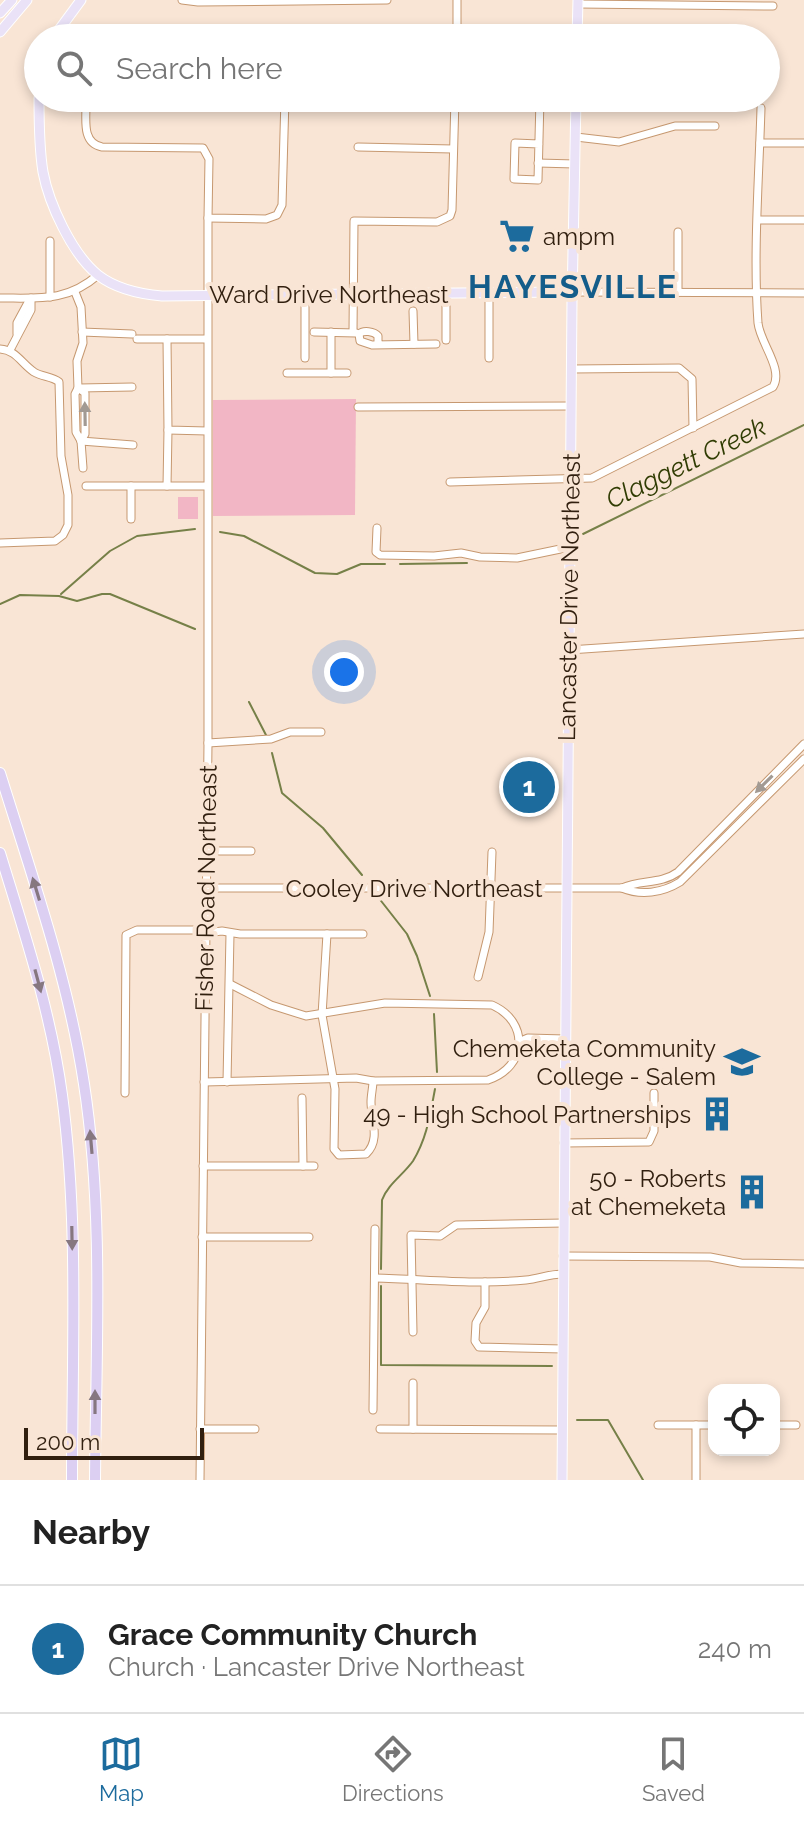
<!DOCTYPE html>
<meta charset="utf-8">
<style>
body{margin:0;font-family:Raleway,sans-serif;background:#f6f6f6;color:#222}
.controls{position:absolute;right:24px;bottom:24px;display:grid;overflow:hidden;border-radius:16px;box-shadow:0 4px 12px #0003}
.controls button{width:72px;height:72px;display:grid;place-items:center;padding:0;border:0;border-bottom:2px solid #e0e0e0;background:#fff;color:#222;font:40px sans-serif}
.scale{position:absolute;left:24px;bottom:20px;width:180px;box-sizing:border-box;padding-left:8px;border:4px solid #311f0f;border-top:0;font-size:22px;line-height:28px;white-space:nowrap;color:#311f0f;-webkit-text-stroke:6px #f9e5d5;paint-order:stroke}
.you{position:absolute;left:344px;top:672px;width:28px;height:28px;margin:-20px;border:6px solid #fff;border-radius:50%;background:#1a73e8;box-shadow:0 0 0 12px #1a73e833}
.badge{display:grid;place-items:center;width:52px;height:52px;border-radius:50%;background:#1c6b9d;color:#fff;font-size:26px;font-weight:700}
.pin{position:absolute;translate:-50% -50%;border:4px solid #fff;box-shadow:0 2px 8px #0006}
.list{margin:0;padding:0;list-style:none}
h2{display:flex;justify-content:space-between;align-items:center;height:104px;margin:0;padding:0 32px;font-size:34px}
h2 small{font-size:26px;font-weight:400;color:#767676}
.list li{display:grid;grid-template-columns:52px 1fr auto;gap:24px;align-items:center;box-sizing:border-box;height:128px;padding:0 32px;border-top:2px solid #e0e0e0}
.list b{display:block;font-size:30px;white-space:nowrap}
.list p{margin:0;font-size:26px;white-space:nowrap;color:#767676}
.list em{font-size:26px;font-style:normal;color:#767676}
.icon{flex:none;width:44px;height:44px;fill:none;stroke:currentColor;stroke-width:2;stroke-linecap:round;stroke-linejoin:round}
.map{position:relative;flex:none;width:804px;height:1480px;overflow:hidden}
.search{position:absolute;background:#fff;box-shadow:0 4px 12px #0003;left:24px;right:24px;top:24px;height:88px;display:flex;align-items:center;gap:20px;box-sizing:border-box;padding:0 28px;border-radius:44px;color:#767676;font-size:30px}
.sheet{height:232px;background:#fff}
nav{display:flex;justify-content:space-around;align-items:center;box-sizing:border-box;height:112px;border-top:2px solid #e0e0e0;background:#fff;font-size:22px;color:#767676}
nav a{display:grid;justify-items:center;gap:4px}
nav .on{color:#1c6b9d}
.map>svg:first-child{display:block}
.green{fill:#f2b6c5}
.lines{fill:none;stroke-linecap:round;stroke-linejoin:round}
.stream{stroke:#768048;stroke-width:2}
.minor-casing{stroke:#c69870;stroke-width:9}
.major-casing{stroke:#fff;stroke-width:11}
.highway-casing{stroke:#fff;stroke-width:12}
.minor{stroke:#fff;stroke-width:7}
.major{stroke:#eae2f7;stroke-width:9}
.highway{stroke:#dccff2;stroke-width:10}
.oneway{fill:#a29a93}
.oneway2{fill:#867780}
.labels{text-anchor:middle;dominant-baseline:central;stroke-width:8;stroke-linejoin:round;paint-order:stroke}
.poi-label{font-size:24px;fill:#311f0f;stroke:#f9e5d5;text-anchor:end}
.street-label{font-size:24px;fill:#311f0f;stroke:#f9e5d5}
.water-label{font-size:26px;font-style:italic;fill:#303c03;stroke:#f9e5d5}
.district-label{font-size:32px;font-weight:bold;letter-spacing:2px;fill:#145d8a;stroke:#f9e5d5}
</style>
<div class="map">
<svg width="804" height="1480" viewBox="0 0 804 1480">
<rect width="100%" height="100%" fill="#f9e5d5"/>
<g class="green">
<polygon points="356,399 355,515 213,516 213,400"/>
<rect x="178" y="497" width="20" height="22"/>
</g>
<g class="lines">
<g class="stream">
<polyline points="220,532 244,536 315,573 337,574 361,564 385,564"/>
<polyline points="583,534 804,425"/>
<polyline points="400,564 467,563"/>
<polyline points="61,594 110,551 137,536 195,529"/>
<polyline points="0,604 20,595 59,596 77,601 102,594 110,594 195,629"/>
<polyline points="249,702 267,737"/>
<polyline points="272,753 282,793 323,828 362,875"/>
<polyline points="378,897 407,934 417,956 430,996"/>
<polyline points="434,1014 437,1072"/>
<path d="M 381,1269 L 382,1200 C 388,1184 403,1175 413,1161 C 427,1138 430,1115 435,1089"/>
<polyline points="381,1286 381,1365 552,1366"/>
<polyline points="577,1420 608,1420 643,1480"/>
</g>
<g class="minor-casing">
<g id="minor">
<polyline points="182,0 198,2 387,0"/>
<polyline points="578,4 773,6"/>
<polyline points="457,38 457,0"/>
<path d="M 86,98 C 87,116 80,143 102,147 L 203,148 L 209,159 L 208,218 L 266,219 L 277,215 L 282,205 L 285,98"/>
<polyline points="576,137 619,142 675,126 715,126"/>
<polyline points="760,143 804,143"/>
<polyline points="539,144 515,143 514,179 538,180 540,98"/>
<polyline points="358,147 453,149"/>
<polyline points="538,163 575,164"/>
<polyline points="759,220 804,220"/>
<polyline points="75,292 81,307 83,343 77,361 78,388 75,394 76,432 81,441 83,468"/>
<polyline points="572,292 804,293"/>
<polyline points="678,292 678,232"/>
<polyline points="305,295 305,358"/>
<polyline points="50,297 50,241"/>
<path d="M 0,298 C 39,298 67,302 98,275"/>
<polyline points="413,311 414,344"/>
<polyline points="82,332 132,334"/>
<polyline points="314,332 356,333"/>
<polyline points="331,332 331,373"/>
<polyline points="353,332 354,221 437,222 450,216 452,210 455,98"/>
<polyline points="17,334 17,323 30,299"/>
<polyline points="137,339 167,339"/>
<polyline points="446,340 446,293"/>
<path d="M 378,343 L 378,336 C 374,331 363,330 359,334 L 360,341 L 372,345 L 436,344"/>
<path d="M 0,349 C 16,350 21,363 34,372 C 42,377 52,376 59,382 L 61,456 L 68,495 L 68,525 L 63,535 L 55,541 L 0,543"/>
<polyline points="10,350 31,310 31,298"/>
<polyline points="489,358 489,293"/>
<polyline points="572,369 679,368 692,379 693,428"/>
<polyline points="287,373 347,373"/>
<polyline points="78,388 85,393 85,434 81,441"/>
<polyline points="80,388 132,387"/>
<polyline points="358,407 571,406"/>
<polyline points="207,431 168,430 167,339 207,339"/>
<polyline points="81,441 133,445"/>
<path d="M 450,482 L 592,478 L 773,387 C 784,369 760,343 758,323 C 753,254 759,178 761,108"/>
<polyline points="86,486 167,486 168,430"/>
<polyline points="131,486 131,519"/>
<polyline points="167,486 207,486"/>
<polyline points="377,528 376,552 380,555 434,556 461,553 480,557 517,558 570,547"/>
<polyline points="569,650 804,634"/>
<polyline points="208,743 271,739 290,732 321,732"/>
<polyline points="207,851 251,851"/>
<path d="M 207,888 L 622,888 C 641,879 660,885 678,872 L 804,744"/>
<path d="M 622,888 C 641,896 662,893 680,882 L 804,759"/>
<polyline points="206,933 222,931 240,934 363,934"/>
<path d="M 327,934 L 322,1015 L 335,1089 L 334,1149 L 339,1155 L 366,1154 C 381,1140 371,1119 371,1102 C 371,1095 373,1087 373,1081"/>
<polyline points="478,977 489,932 492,852"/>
<polyline points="521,1041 528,1044 565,1045"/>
<polyline points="521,1041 528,1038 565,1039"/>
<path d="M 204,1082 L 356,1078 L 373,1081 L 488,1080 C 527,1067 530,1022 492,1005 L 385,1003 L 306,1016 L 271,1005 L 230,984"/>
<polyline points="227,1082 230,934"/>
<polyline points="125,1093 126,935 137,930 206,930"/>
<polyline points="302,1098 303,1166"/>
<polyline points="564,1143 649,1142 654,1131 654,1093"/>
<polyline points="203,1166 314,1166"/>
<polyline points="202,1237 309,1237"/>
<polyline points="563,1256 710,1257 741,1263 804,1264"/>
<path d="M 375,1278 C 425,1279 475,1285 526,1280 C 539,1279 548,1274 563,1274"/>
<polyline points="485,1282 485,1307 476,1323 475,1341 479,1347 563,1349"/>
<polyline points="413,1332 411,1235 440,1236 456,1225 564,1223"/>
<polyline points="373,1410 375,1229"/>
<polyline points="658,1425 714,1425"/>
<polyline points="774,1425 796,1425"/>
<polyline points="200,1429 255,1429"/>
<polyline points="380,1429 562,1430"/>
<polyline points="413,1429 413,1383"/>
<polyline points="200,1480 208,743 208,218"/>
<polyline points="696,1480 696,1425"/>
</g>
</g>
<g class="major-casing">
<g id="major">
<polyline points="0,13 12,0"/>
<polyline points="0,32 27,0"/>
<polyline points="53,38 81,0"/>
<polyline points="577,38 578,0"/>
<path d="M 39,98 C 39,123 39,148 43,172 C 49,204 72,254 98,275 C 116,289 139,294 162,296 L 572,292"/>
<polyline points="562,1480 572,301 576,98"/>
</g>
</g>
<g class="highway-casing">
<g id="highway">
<path d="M 0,773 C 32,876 68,978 84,1084 C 104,1214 96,1349 95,1480"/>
<path d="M 0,853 C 24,932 51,1012 62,1095 C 79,1222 72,1352 72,1480"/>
</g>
</g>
<use href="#minor" class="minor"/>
<use href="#major" class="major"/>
<use href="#highway" class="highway"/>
</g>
<defs><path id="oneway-solid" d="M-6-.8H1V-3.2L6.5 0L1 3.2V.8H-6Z" transform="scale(2)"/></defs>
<g class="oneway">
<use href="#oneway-solid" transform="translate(85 414) rotate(-91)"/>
<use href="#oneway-solid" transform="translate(764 784) rotate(135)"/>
</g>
<g class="oneway2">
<use href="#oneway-solid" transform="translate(36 889) rotate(-107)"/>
<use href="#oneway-solid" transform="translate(38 981) rotate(75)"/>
<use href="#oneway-solid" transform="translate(91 1142) rotate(-95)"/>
<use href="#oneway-solid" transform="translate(72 1238) rotate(89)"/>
<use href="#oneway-solid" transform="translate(95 1402) rotate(-90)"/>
</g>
<defs>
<g id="supermarket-bare" transform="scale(2.76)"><path d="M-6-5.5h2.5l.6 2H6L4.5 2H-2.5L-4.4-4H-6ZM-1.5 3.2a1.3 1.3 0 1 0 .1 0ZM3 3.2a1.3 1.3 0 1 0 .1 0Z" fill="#1c6b9d" stroke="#f9e5d5" stroke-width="2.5" paint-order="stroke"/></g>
<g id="university-bare" transform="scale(2.76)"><path d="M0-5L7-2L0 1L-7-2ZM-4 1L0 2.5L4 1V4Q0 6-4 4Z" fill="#1c6b9d" stroke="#f9e5d5" stroke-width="2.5" paint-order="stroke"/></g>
<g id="building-bare" transform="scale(2.76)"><path d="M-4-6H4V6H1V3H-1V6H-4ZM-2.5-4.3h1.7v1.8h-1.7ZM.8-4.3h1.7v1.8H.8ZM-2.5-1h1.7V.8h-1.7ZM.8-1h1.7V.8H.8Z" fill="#1c6b9d" stroke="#f9e5d5" stroke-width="2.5" paint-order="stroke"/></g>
</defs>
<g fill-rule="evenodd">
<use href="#supermarket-bare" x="517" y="236"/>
<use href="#university-bare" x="742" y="1062"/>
<use href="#building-bare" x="717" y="1114"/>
<use href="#building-bare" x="752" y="1192"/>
</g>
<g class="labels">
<g class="poi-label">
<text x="543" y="236" text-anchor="start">ampm</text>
<text x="716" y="1048">Chemeketa Community<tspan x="716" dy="28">College - Salem</tspan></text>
<text x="691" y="1114">49 - High School Partnerships</text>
<text x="726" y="1178">50 - Roberts<tspan x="726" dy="28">at Chemeketa</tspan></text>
</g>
<g class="street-label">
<text x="329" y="294">Ward Drive Northeast</text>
<text transform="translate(569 597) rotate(-89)">Lancaster Drive Northeast</text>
<text transform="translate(206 888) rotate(-89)">Fisher Road Northeast</text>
<text x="414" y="888">Cooley Drive Northeast</text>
</g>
<g class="water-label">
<text transform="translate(686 463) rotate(-26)">Claggett Creek</text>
</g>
<g class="district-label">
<text x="573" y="286">HAYESVILLE</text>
</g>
</g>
</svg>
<div class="controls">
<button><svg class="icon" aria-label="locate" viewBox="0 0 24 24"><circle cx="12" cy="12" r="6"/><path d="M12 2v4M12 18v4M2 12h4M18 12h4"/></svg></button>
</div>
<div class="scale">200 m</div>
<div class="you"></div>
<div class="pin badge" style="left:529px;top:787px">1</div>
<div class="search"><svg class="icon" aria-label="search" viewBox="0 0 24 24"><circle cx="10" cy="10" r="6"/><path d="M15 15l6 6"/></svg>Search here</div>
</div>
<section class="sheet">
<h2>Nearby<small></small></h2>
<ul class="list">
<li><span class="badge">1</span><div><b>Grace Community Church</b><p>Church · Lancaster Drive Northeast</p></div><em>240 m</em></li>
</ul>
</section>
<nav>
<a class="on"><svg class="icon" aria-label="map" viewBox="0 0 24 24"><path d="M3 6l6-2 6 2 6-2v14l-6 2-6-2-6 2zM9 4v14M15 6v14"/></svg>Map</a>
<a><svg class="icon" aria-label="directions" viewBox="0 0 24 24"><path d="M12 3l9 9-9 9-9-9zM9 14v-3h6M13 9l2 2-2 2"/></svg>Directions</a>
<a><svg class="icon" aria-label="saved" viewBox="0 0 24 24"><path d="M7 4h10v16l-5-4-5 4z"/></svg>Saved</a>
</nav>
